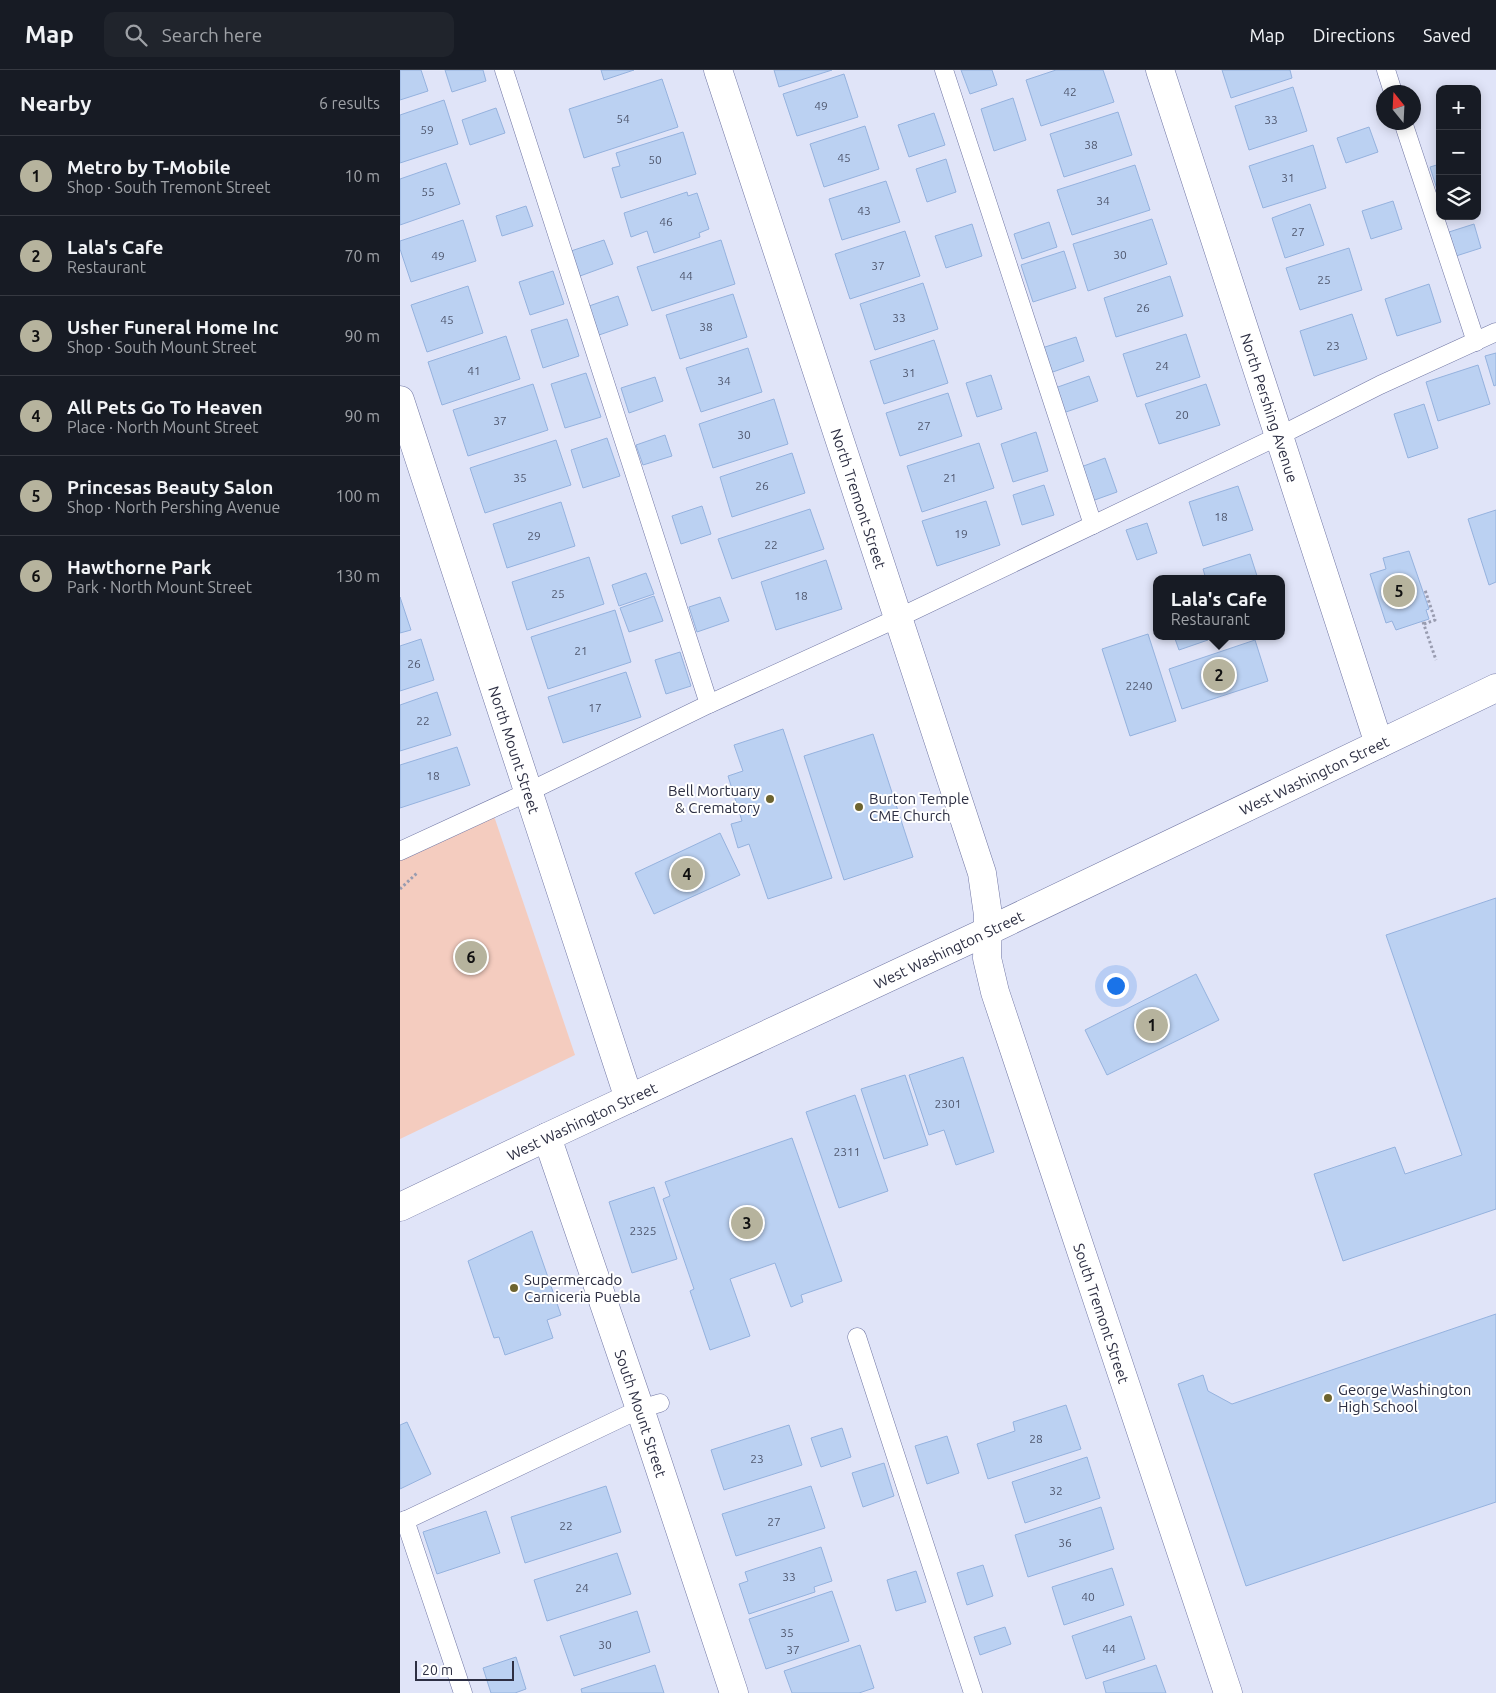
<!DOCTYPE html>
<meta charset="utf-8">
<style>
body{margin:0;font-family:Ubuntu,sans-serif;background:#20242c;color:#f1f3f6}
.controls{position:absolute;right:15px;top:15px;display:grid;overflow:hidden;border-radius:10px;box-shadow:0 2px 12px #0003}
.controls button{width:45px;height:45px;display:grid;place-items:center;padding:0;border:0;border-bottom:1px solid #363941;background:#171b24;color:#f1f3f6;font:25px sans-serif}
.compass{position:absolute;left:976px;top:15px;width:45px;height:45px;border-radius:50%;background:#171b24;box-shadow:0 2px 12px #0003;rotate:342deg}
.scale{position:absolute;left:15px;bottom:12px;width:99px;box-sizing:border-box;padding-left:5px;border:2px solid #2d2f43;border-top:0;font-size:14px;line-height:18px;white-space:nowrap;color:#2d2f43;-webkit-text-stroke:4px #fff;paint-order:stroke}
.you{position:absolute;left:715px;top:915px;width:18px;height:18px;margin:-12px;border:4px solid #fff;border-radius:50%;background:#1a73e8;box-shadow:0 0 0 8px #1a73e833}
.badge{display:grid;place-items:center;width:32px;height:32px;border-radius:50%;background:#b6b39d;color:#111;font-size:16px;font-weight:700}
.pin{position:absolute;translate:-50% -50%;border:2px solid #fff;box-shadow:0 1px 5px #0006}
.popup{position:absolute;left:753px;top:505px;width:132px;height:65px;box-sizing:border-box;display:grid;place-content:center;border-radius:10px;background:#171b24;filter:drop-shadow(0 1px 4px #0005);font-size:16px;white-space:nowrap;color:#9ea1a6}
.popup b{font-size:19px;color:#f1f3f6}
.popup::after{content:'';position:absolute;left:50%;top:100%;margin-left:-10px;border:10px solid transparent;border-top-color:#171b24}
.list{margin:0;padding:0;list-style:none}
h2{display:flex;justify-content:space-between;align-items:center;height:65px;margin:0;padding:0 20px;font-size:21px}
h2 small{font-size:16px;font-weight:400;color:#9ea1a6}
.list li{display:grid;grid-template-columns:32px 1fr auto;gap:15px;align-items:center;box-sizing:border-box;height:80px;padding:0 20px;border-top:1px solid #363941}
.list b{display:block;font-size:19px;white-space:nowrap}
.list p{margin:0;font-size:16px;white-space:nowrap;color:#9ea1a6}
.list em{font-size:16px;font-style:normal;color:#9ea1a6}
.icon{flex:none;width:28px;height:28px;fill:none;stroke:currentColor;stroke-width:2;stroke-linecap:round;stroke-linejoin:round}
.map{position:relative;flex:none;width:1096px;height:1623px;overflow:hidden}
header{display:flex;align-items:center;gap:30px;box-sizing:border-box;height:70px;padding:0 25px;background:#171b24;border-bottom:1px solid #363941}
header strong{font-size:24px}
nav{display:flex;gap:28px;margin-inline-start:auto;font-size:18px}
.search{width:350px;height:45px;background:#20242c;display:flex;align-items:center;gap:12px;box-sizing:border-box;padding:0 18px;border-radius:10px;color:#9ea1a6;font-size:19px}
main{display:flex}
aside{flex:1;background:#171b24}
.map>svg:first-child{display:block}
.green{fill:#f4ccbf}
.building{fill:#bbd1f2;stroke:#95b2de}
.lines{fill:none;stroke-linecap:round;stroke-linejoin:round}
.lane-casing{stroke:#7076a4;stroke-width:19}
.street-casing{stroke:#7076a4;stroke-width:29}
.primary-casing{stroke:#7076a4;stroke-width:29}
.path{stroke:#999cb0;stroke-width:3;stroke-dasharray:2.5 2.5;stroke-linecap:butt}
.lane{stroke:#fff;stroke-width:18}
.street{stroke:#fff;stroke-width:28}
.primary{stroke:#fff;stroke-width:28}
.poi-dot{fill:#6d6430;stroke:#fff;stroke-width:2}
.labels{text-anchor:middle;dominant-baseline:central;stroke-width:4;stroke-linejoin:round;paint-order:stroke}
.number-label{font-size:12px;fill:#50586f}
.street-label{font-size:15px;fill:#2d2f43;stroke:#fff}
.poi-label{font-size:15px;fill:#2d2f43;stroke:#fff;text-anchor:start}
</style>
<header>
<strong>Map</strong>
<div class="search"><svg class="icon" aria-label="search" viewBox="0 0 24 24"><circle cx="10" cy="10" r="6"/><path d="M15 15l6 6"/></svg>Search here</div>
<nav><a>Map</a><a>Directions</a><a>Saved</a></nav>
</header>
<main>
<aside>
<h2>Nearby<small>6 results</small></h2>
<ul class="list">
<li><span class="badge">1</span><div><b>Metro by T-Mobile</b><p>Shop · South Tremont Street</p></div><em>10 m</em></li>
<li><span class="badge">2</span><div><b>Lala's Cafe</b><p>Restaurant</p></div><em>70 m</em></li>
<li><span class="badge">3</span><div><b>Usher Funeral Home Inc</b><p>Shop · South Mount Street</p></div><em>90 m</em></li>
<li><span class="badge">4</span><div><b>All Pets Go To Heaven</b><p>Place · North Mount Street</p></div><em>90 m</em></li>
<li><span class="badge">5</span><div><b>Princesas Beauty Salon</b><p>Shop · North Pershing Avenue</p></div><em>100 m</em></li>
<li><span class="badge">6</span><div><b>Hawthorne Park</b><p>Park · North Mount Street</p></div><em>130 m</em></li>
</ul>
</aside>
<div class="map">
<svg width="1096" height="1623" viewBox="0 0 1096 1623">
<rect width="100%" height="100%" fill="#e0e4f8"/>
<polygon class="green" points="94,746 175,985 0,1069 0,789"/>
<g class="building">
<polygon points="0,0 21,0 28,21 0,30"/>
<polygon points="45,0 83,0 86,11 52,22"/>
<polygon points="201,0 234,0 204,10"/>
<polygon points="374,0 432,0 379,17"/>
<polygon points="561,0 592,0 597,15 570,24"/>
<polygon points="656,0 703,0 714,32 641,56 626,10"/>
<polygon points="822,0 890,0 892,8 831,28"/>
<polygon points="444,4 458,47 397,66 383,24"/>
<polygon points="262,9 278,57 184,88 169,39"/>
<polygon points="893,17 907,61 849,80 835,36"/>
<polygon points="613,28 626,70 594,81 581,39"/>
<polygon points="44,30 58,74 0,93 0,45"/>
<polygon points="96,38 105,63 70,75 62,50"/>
<polygon points="718,42 732,85 664,107 650,64"/>
<polygon points="534,43 545,75 509,87 498,55"/>
<polygon points="465,56 479,99 424,117 410,74"/>
<polygon points="969,57 978,82 946,93 937,68"/>
<polygon points="283,62 296,104 221,128 212,98 220,96 216,83"/>
<polygon points="913,75 926,118 863,138 849,96"/>
<polygon points="546,89 556,122 527,132 516,99"/>
<polygon points="46,93 60,134 0,155 0,109"/>
<polygon points="1040,94 1040,129 1030,97"/>
<polygon points="735,95 750,140 672,165 657,120"/>
<polygon points="486,111 500,152 442,170 429,129"/>
<polygon points="287,122 288,126 297,123 309,159 299,163 300,167 254,183 247,161 231,167 224,143"/>
<polygon points="993,131 1002,159 971,169 962,141"/>
<polygon points="910,134 924,175 885,188 872,148"/>
<polygon points="126,136 133,156 102,166 96,146"/>
<polygon points="752,149 767,194 688,221 673,174"/>
<polygon points="63,150 76,191 11,212 0,179 0,171"/>
<polygon points="649,152 657,177 622,189 614,164"/>
<polygon points="572,154 582,186 546,198 535,166"/>
<polygon points="1074,154 1081,178 1056,186 1049,162"/>
<polygon points="505,161 520,206 450,229 435,184"/>
<polygon points="204,170 213,194 180,206 171,181"/>
<polygon points="321,170 335,214 252,241 237,197"/>
<polygon points="949,178 962,220 900,240 886,198"/>
<polygon points="664,181 676,218 633,232 621,195"/>
<polygon points="153,201 164,234 130,245 119,212"/>
<polygon points="770,206 783,246 716,267 704,228"/>
<polygon points="523,213 538,259 475,280 460,234"/>
<polygon points="1029,214 1041,252 997,266 985,229"/>
<polygon points="68,216 83,263 27,282 11,235"/>
<polygon points="333,224 347,267 280,289 266,245"/>
<polygon points="218,226 228,255 199,265 189,236"/>
<polygon points="952,244 967,289 914,306 900,261"/>
<polygon points="167,249 179,286 143,298 131,260"/>
<polygon points="786,264 800,307 737,327 723,284"/>
<polygon points="106,266 120,309 42,335 28,292"/>
<polygon points="676,267 684,291 650,303 642,278"/>
<polygon points="534,270 548,313 484,334 470,291"/>
<polygon points="348,278 362,322 301,342 286,298"/>
<polygon points="1096,283 1096,315 1094,316 1085,286"/>
<polygon points="1078,295 1090,334 1038,351 1026,312"/>
<polygon points="186,303 201,347 165,358 151,314"/>
<polygon points="591,305 602,339 577,347 566,313"/>
<polygon points="689,306 698,331 663,343 655,318"/>
<polygon points="255,307 263,331 229,343 221,318"/>
<polygon points="133,314 148,360 68,386 53,340"/>
<polygon points="806,314 820,355 759,374 745,334"/>
<polygon points="548,323 562,366 500,386 486,343"/>
<polygon points="374,329 388,374 313,398 299,354"/>
<polygon points="1024,334 1038,378 1008,388 994,344"/>
<polygon points="636,362 648,401 613,412 601,374"/>
<polygon points="265,365 272,386 243,395 236,375"/>
<polygon points="207,368 220,406 183,418 171,380"/>
<polygon points="156,370 171,415 85,443 70,398"/>
<polygon points="579,373 594,418 522,442 507,396"/>
<polygon points="392,383 405,423 332,447 320,407"/>
<polygon points="705,388 717,422 692,431 681,397"/>
<polygon points="644,415 654,445 622,455 613,425"/>
<polygon points="838,416 853,460 803,476 789,432"/>
<polygon points="586,431 600,475 537,496 522,451"/>
<polygon points="161,432 175,476 107,498 93,454"/>
<polygon points="302,436 311,464 281,474 272,446"/>
<polygon points="410,439 424,479 332,509 318,469"/>
<polygon points="1096,440 1096,512 1089,515 1068,449"/>
<polygon points="747,453 757,483 737,490 726,460"/>
<polygon points="1009,481 1029,539 1026,540 1029,549 996,560 992,551 986,553 970,504 986,499 983,488"/>
<polygon points="850,484 858,509 806,509 803,499"/>
<polygon points="189,487 204,534 127,560 112,512"/>
<polygon points="426,490 442,539 376,560 361,512"/>
<polygon points="246,503 254,524 219,536 212,515"/>
<polygon points="254,526 263,551 229,562 220,538"/>
<polygon points="0,527 11,560 0,563"/>
<polygon points="320,527 329,551 297,562 289,537"/>
<polygon points="215,540 231,592 148,619 131,567"/>
<polygon points="748,564 776,651 730,666 702,579"/>
<polygon points="774,566 807,566 808,570 779,580"/>
<polygon points="21,569 34,610 0,621 0,576"/>
<polygon points="855,570 868,611 782,639 769,599"/>
<polygon points="280,582 291,616 266,624 255,590"/>
<polygon points="226,602 241,647 163,673 148,627"/>
<polygon points="37,622 51,665 0,681 0,635"/>
<polygon points="383,659 432,808 368,829 349,774 338,778 331,754 342,751 328,706 343,701 334,675"/>
<polygon points="473,664 513,787 444,810 404,686"/>
<polygon points="57,677 70,715 0,738 0,695"/>
<polygon points="320,763 340,805 254,844 235,803"/>
<polygon points="1096,828 1096,1139 943,1191 914,1104 995,1077 1005,1104 1062,1085 986,865"/>
<polygon points="796,904 819,950 707,1005 685,960"/>
<polygon points="563,987 594,1082 556,1095 544,1060 529,1065 509,1005"/>
<polygon points="505,1005 528,1075 484,1089 461,1019"/>
<polygon points="455,1025 488,1121 439,1138 406,1042"/>
<polygon points="392,1068 442,1211 401,1225 403,1232 391,1237 375,1193 330,1209 350,1266 310,1280 290,1221 294,1219 263,1129 270,1126 265,1112"/>
<polygon points="254,1117 277,1189 232,1203 209,1132"/>
<polygon points="132,1161 161,1245 147,1250 153,1268 105,1285 99,1267 94,1268 68,1191"/>
<polygon points="1096,1244 1096,1432 846,1516 778,1314 803,1305 808,1321 832,1334"/>
<polygon points="666,1335 681,1379 588,1409 577,1374 615,1361 613,1352"/>
<polygon points="7,1352 31,1404 0,1419 0,1355"/>
<polygon points="389,1355 402,1395 324,1420 311,1380"/>
<polygon points="442,1358 451,1387 421,1397 411,1368"/>
<polygon points="547,1366 559,1403 527,1414 515,1376"/>
<polygon points="687,1387 700,1428 625,1453 612,1412"/>
<polygon points="484,1393 494,1426 463,1437 452,1403"/>
<polygon points="206,1416 221,1462 125,1493 111,1447"/>
<polygon points="411,1416 425,1458 336,1486 322,1444"/>
<polygon points="701,1437 714,1479 628,1507 615,1465"/>
<polygon points="86,1441 100,1483 37,1504 23,1462"/>
<polygon points="421,1477 432,1511 414,1517 415,1522 349,1544 339,1514 348,1511 345,1502"/>
<polygon points="217,1483 231,1524 147,1551 134,1510"/>
<polygon points="583,1495 593,1526 567,1535 557,1503"/>
<polygon points="712,1498 724,1535 664,1555 652,1517"/>
<polygon points="516,1501 526,1532 496,1541 487,1510"/>
<polygon points="432,1521 449,1571 366,1599 349,1549"/>
<polygon points="237,1541 250,1582 174,1606 160,1566"/>
<polygon points="731,1546 745,1589 686,1609 672,1566"/>
<polygon points="605,1557 611,1574 580,1585 574,1567"/>
<polygon points="460,1575 474,1618 459,1623 392,1623 384,1601"/>
<polygon points="116,1587 126,1619 115,1623 91,1623 83,1598"/>
<polygon points="255,1595 264,1623 182,1623 181,1619"/>
<polygon points="756,1595 766,1623 706,1623 703,1612"/>
</g>
<g class="lines">
<g class="lane-casing">
<g id="lane">
<polyline points="104,0 309,634"/>
<polyline points="544,0 693,455"/>
<polyline points="986,0 993,22"/>
<polyline points="1003,52 1076,272"/>
<polyline points="0,781 128,722 309,634 498,548 879,366 980,315 1096,262"/>
<polyline points="457,1267 573,1623"/>
<polyline points="5,1450 63,1623"/>
<polyline points="0,1453 240,1339 260,1333"/>
</g>
</g>
<g class="street-casing">
<g id="street">
<path id="s1" d="M 318,0 L 582,803 L 588,845 L 587,888 L 595,922 L 828,1623"/>
<path id="s2" d="M 760,0 L 979,674"/>
<path id="s3" d="M 0,330 L 229,1029"/>
<path id="s4" d="M 147,1067 L 240,1339 L 334,1623"/>
</g>
</g>
<g class="primary-casing">
<g id="primary">
<path id="s5" d="M 0,1137 L 147,1067 L 588,861 L 1096,618"/>
</g>
</g>
<g class="path">
<polyline points="1023,552 1036,590"/>
<polyline points="1024,554 1035,550 1025,520"/>
<polyline points="0,819 17,803"/>
</g>
<use href="#lane" class="lane"/>
<use href="#street" class="street"/>
<use href="#primary" class="primary"/>
</g>
<g class="poi-dot">
<circle cx="370" cy="729" r="5"/>
<circle cx="459" cy="737" r="5"/>
<circle cx="114" cy="1218" r="5"/>
<circle cx="928" cy="1328" r="5"/>
</g>
<g class="labels">
<g class="number-label">
<text x="670" y="21">42</text>
<text x="421" y="35">49</text>
<text x="223" y="48">54</text>
<text x="871" y="49">33</text>
<text x="27" y="59">59</text>
<text x="691" y="74">38</text>
<text x="444" y="87">45</text>
<text x="255" y="89">50</text>
<text x="888" y="107">31</text>
<text x="28" y="121">55</text>
<text x="703" y="130">34</text>
<text x="464" y="140">43</text>
<text x="266" y="151">46</text>
<text x="898" y="161">27</text>
<text x="720" y="184">30</text>
<text x="38" y="185">49</text>
<text x="478" y="195">37</text>
<text x="286" y="205">44</text>
<text x="924" y="209">25</text>
<text x="743" y="237">26</text>
<text x="499" y="247">33</text>
<text x="47" y="249">45</text>
<text x="306" y="256">38</text>
<text x="933" y="275">23</text>
<text x="762" y="295">24</text>
<text x="74" y="300">41</text>
<text x="509" y="302">31</text>
<text x="324" y="310">34</text>
<text x="782" y="344">20</text>
<text x="100" y="350">37</text>
<text x="524" y="355">27</text>
<text x="344" y="364">30</text>
<text x="120" y="407">35</text>
<text x="550" y="407">21</text>
<text x="362" y="415">26</text>
<text x="821" y="446">18</text>
<text x="561" y="463">19</text>
<text x="134" y="465">29</text>
<text x="371" y="474">22</text>
<text x="158" y="523">25</text>
<text x="401" y="525">18</text>
<text x="181" y="580">21</text>
<text x="14" y="593">26</text>
<text x="739" y="615">2240</text>
<text x="195" y="637">17</text>
<text x="23" y="650">22</text>
<text x="33" y="705">18</text>
<text x="548" y="1033">2301</text>
<text x="447" y="1081">2311</text>
<text x="243" y="1160">2325</text>
<text x="636" y="1368">28</text>
<text x="357" y="1388">23</text>
<text x="656" y="1420">32</text>
<text x="374" y="1451">27</text>
<text x="166" y="1455">22</text>
<text x="665" y="1472">36</text>
<text x="389" y="1506">33</text>
<text x="182" y="1517">24</text>
<text x="688" y="1526">40</text>
<text x="387" y="1562">35</text>
<text x="205" y="1574">30</text>
<text x="709" y="1578">44</text>
<text x="393" y="1579">37</text>
</g>
<g class="street-label">
<text stroke="none"><textPath href="#s2" startOffset="355">North Pershing Avenue</textPath></text>
<text stroke="none"><textPath href="#s1" startOffset="451">North Tremont Street</textPath></text>
<text stroke="none"><textPath href="#s3" startOffset="368">North Mount Street</textPath></text>
<text stroke="none"><textPath href="#s5" startOffset="1011">West Washington Street</textPath></text>
<text stroke="none"><textPath href="#s5" startOffset="606">West Washington Street</textPath></text>
<text stroke="none"><textPath href="#s5" startOffset="201">West Washington Street</textPath></text>
<text stroke="none"><textPath href="#s1" startOffset="1304">South Tremont Street</textPath></text>
<text stroke="none"><textPath href="#s4" startOffset="292">South Mount Street</textPath></text>
</g>
<g class="poi-label">
<text x="360" y="720" text-anchor="end">Bell Mortuary<tspan x="360" dy="17">&amp; Crematory</tspan></text>
<text x="469" y="728">Burton Temple<tspan x="469" dy="17">CME Church</tspan></text>
<text x="124" y="1209">Supermercado<tspan x="124" dy="17">Carniceria Puebla</tspan></text>
<text x="938" y="1319">George Washington<tspan x="938" dy="17">High School</tspan></text>
</g>
</g>
</svg>
<div class="controls">
<button>+</button>
<button>−</button>
<button><svg class="icon" aria-label="layers" viewBox="0 0 24 24"><path d="M12 4l9 5-9 5-9-5zM3 14l9 5 9-5"/></svg></button>
</div>
<svg class="compass" viewBox="-18 -18 36 36"><path d="M0-13l5 13h-10z" fill="#e53935"/><path d="M0 13l5-13h-10z" fill="#9ea1a6"/></svg>
<div class="scale">20 m</div>
<div class="you"></div>
<div class="pin badge" style="left:752px;top:955px">1</div>
<div class="pin badge" style="left:819px;top:605px">2</div>
<div class="popup"><b>Lala's Cafe</b>Restaurant</div>
<div class="pin badge" style="left:347px;top:1153px">3</div>
<div class="pin badge" style="left:287px;top:804px">4</div>
<div class="pin badge" style="left:999px;top:521px">5</div>
<div class="pin badge" style="left:71px;top:887px">6</div>
</div>
</main>
